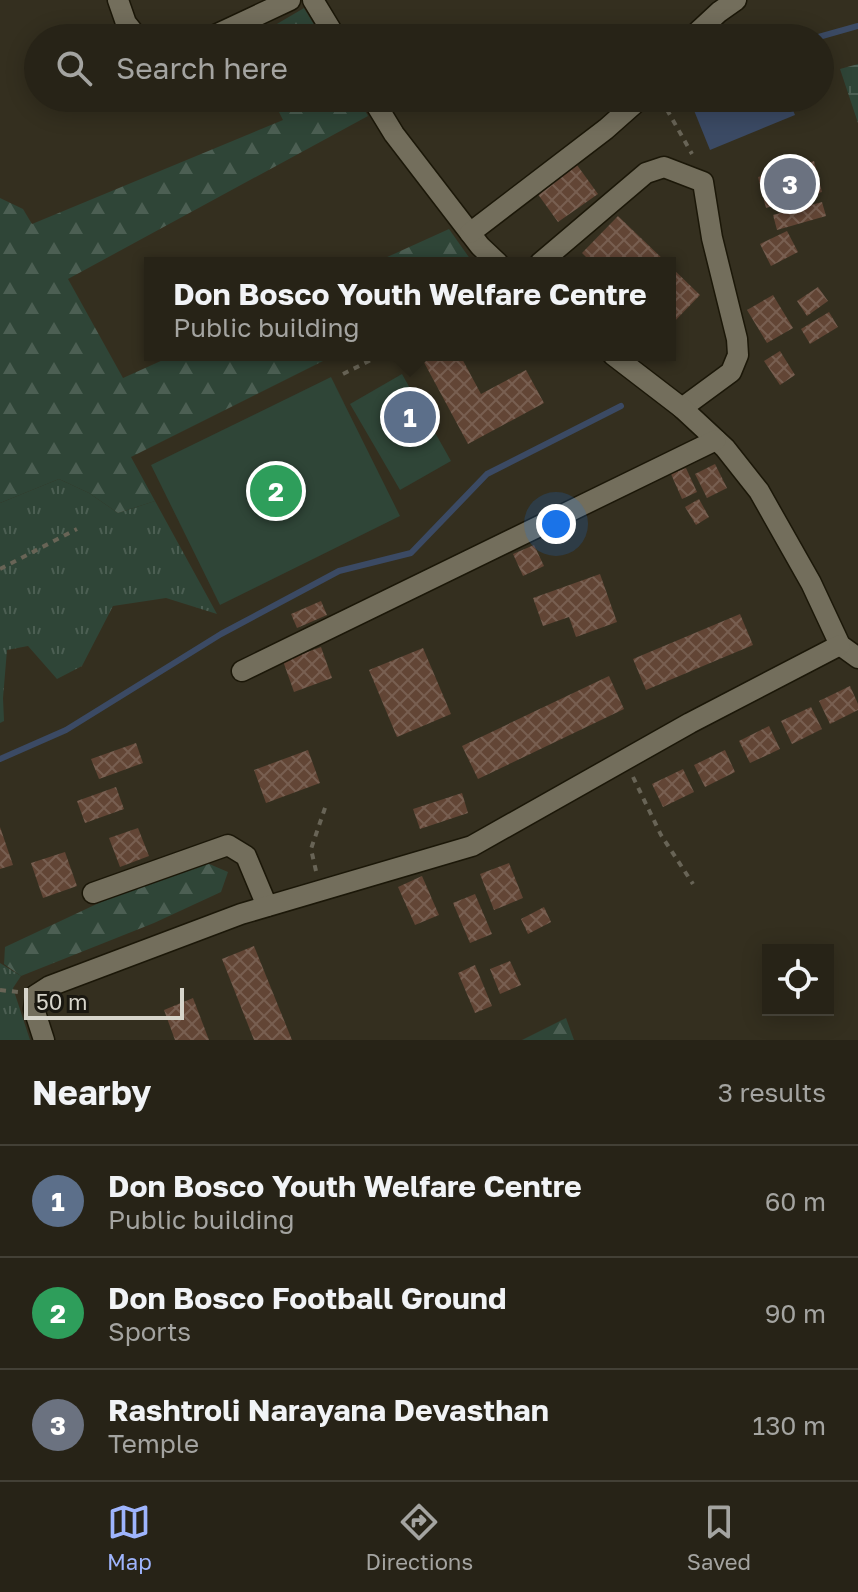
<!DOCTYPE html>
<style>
body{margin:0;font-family:"Golos Text",sans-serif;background:#2f2b20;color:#f1f3f6}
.controls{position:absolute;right:24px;bottom:24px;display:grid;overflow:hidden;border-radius:0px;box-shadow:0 4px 20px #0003}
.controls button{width:72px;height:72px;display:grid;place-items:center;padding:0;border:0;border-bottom:2px solid #434036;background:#272317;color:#f1f3f6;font:40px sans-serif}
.scale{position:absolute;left:24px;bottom:20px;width:160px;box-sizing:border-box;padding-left:8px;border:4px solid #d7d5cb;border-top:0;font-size:22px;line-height:28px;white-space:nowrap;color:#d7d5cb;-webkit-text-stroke:6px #191710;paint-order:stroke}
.you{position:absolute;left:556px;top:524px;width:28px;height:28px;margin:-20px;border:6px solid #fff;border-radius:50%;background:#1a73e8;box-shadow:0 0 0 12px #1a73e833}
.badge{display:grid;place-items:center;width:52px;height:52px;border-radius:50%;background:#9eb4fd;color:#fff;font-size:26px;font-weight:700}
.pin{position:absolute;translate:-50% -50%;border:4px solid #fff;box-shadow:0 2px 8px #0006}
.popup{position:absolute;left:144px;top:257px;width:532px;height:104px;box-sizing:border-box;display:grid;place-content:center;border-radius:0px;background:#272317;filter:drop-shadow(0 2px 6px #0005);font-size:26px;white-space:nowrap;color:#a4a4a1}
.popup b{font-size:30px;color:#f1f3f6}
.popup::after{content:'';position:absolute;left:50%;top:100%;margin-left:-16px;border:16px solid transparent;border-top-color:#272317}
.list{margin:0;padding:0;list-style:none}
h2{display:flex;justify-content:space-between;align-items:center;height:104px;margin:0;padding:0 32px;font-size:34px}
h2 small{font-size:26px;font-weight:400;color:#a4a4a1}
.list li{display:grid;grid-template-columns:52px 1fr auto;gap:24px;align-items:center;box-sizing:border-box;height:112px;padding:0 32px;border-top:2px solid #434036}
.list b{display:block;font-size:30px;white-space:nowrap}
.list p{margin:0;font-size:26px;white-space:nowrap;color:#a4a4a1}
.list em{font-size:26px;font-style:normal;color:#a4a4a1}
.icon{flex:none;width:44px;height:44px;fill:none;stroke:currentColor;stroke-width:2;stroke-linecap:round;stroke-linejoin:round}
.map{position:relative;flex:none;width:858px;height:1040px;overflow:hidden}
.search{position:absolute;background:#272317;box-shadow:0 4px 20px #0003;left:24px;right:24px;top:24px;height:88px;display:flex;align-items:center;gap:20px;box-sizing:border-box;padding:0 28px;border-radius:44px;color:#a4a4a1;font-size:30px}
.sheet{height:440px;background:#272317}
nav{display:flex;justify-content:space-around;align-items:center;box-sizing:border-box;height:112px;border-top:2px solid #434036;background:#272317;font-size:22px;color:#a4a4a1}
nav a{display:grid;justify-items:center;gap:4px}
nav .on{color:#9eb4fd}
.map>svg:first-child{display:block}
.grass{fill:url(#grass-tufts)}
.forest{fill:url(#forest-firs)}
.wetland{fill:url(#wetland-marsh)}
.garden{fill:#2f4537}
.water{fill:#3b4a64}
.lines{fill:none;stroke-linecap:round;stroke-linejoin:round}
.stream{stroke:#3b4a64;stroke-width:6}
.building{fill:url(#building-cross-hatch)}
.minor-casing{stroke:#1b1708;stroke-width:23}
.path{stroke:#686456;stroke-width:4;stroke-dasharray:6 6;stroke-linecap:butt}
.minor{stroke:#736e5c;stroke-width:20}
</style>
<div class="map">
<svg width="858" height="1040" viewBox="0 0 858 1040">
<defs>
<pattern id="grass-tufts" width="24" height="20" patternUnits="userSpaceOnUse" patternTransform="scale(2)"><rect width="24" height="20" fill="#2f4537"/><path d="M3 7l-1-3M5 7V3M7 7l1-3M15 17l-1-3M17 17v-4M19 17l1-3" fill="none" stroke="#4c5f53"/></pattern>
<pattern id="forest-firs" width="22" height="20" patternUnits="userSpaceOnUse" patternTransform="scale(2)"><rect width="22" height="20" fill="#2f4537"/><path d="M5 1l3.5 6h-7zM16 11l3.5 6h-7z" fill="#4c5f53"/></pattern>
<pattern id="wetland-marsh" width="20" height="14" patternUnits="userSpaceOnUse" patternTransform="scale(2)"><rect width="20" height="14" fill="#2f4537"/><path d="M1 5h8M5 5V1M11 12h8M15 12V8" fill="none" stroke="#4c5f53"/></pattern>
<pattern id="building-cross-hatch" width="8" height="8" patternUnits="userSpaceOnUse" patternTransform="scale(2)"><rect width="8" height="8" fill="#624535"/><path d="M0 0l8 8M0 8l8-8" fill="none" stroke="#785f51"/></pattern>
</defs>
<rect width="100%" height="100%" fill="#342f1f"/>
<g class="grass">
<polygon points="59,479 89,493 118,513 155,501 217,614 166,598 113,606 82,666 57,679 28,646 7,650 3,698 4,721 0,723 0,503"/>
<polygon points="0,963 21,976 13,988 30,1040 0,1040"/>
</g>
<g class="forest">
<polygon points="304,8 322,38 253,38"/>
<polygon points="272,98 358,98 368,116 68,279 123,378 174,355 335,355 131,457 155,501 118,513 89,493 59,479 0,503 0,198 23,209 32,224 283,120"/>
<polygon points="449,229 473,263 374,263"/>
<polygon points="207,863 228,872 221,892 154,923 21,976 4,964 5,947 101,902 189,866"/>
<polygon points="566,1018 574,1040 522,1040"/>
</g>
<polygon class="wetland" points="858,64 858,123 840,69"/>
<g class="garden">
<polygon points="402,374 451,461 400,490 350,404"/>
<polygon points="331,377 400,516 220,605 151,465"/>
</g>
<polygon class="water" points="689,98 788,98 795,115 710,150"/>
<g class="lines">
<g class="stream">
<polyline points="815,38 858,26"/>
<polyline points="0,759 66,730 221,634 339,571 411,553 487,474 621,406"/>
</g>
</g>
<g class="building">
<polygon points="814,161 822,192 766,208 758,177"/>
<polygon points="577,165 598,194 558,222 537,193"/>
<polygon points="822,202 826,216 777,230 773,215"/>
<polygon points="618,216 667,263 592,263 582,253"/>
<polygon points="787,231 798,252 771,266 760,244"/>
<polygon points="670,266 700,295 670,326"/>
<polygon points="818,287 828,301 807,316 797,301"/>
<polygon points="773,295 793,328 767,343 747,310"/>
<polygon points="829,312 838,327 810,344 801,329"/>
<polygon points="780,351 795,375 780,385 764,361"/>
<polygon points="420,355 460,355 481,394 526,370 544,403 468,444"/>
<polygon points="715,464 727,488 707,498 695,474"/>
<polygon points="686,468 697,492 682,499 671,474"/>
<polygon points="699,499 709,517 696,525 685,507"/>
<polygon points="534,545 544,566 523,576 513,554"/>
<polygon points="600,574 617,622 576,637 569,617 543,626 533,598"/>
<polygon points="321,601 327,615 297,628 291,614"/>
<polygon points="740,614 753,645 646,690 633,659"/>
<polygon points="321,647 332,678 294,692 283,661"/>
<polygon points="423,648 451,714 397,737 369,670"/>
<polygon points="609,676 624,709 478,779 462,746"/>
<polygon points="850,686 858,704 858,710 830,724 819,701"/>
<polygon points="811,707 822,729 792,744 781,721"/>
<polygon points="769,726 780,749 750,763 739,741"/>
<polygon points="136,743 143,763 99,779 91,759"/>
<polygon points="308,750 320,783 266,803 254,770"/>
<polygon points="725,750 735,772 705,787 694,765"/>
<polygon points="683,769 694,792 663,807 652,784"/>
<polygon points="116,787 124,809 85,823 77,801"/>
<polygon points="462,793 468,813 420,829 413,809"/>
<polygon points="0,827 13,865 0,869"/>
<polygon points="138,828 149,856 120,867 109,838"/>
<polygon points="65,852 77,886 43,898 31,863"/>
<polygon points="509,863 523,898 494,910 480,874"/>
<polygon points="422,876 439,915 415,925 398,887"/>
<polygon points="475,894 492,934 470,943 453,903"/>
<polygon points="544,907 551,922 528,934 521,919"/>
<polygon points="254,946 292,1040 254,1040 222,959"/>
<polygon points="510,961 521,985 500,994 490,969"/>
<polygon points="475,965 492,1006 475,1013 458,973"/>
<polygon points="193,998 209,1040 175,1040 164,1010"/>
</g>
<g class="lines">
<g class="minor-casing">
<g id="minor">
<polyline points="118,0 126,23 138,38"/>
<polyline points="313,0 336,38"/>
<polyline points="209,38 290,0"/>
<polyline points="691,38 719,12 736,0"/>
<polyline points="372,98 394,134 480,246 498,263"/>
<polyline points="470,233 606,129 641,98"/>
<polyline points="540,263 646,173 664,167 703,182 712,238 737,339 738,355 731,372 682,408"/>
<polyline points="613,355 682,408 725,448 759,491 811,583 840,645 858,658"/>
<polyline points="242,671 716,440"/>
<polyline points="93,893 228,845 246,856 267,906"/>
<polyline points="44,1040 34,1009 36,995 50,986 241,914 472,846 690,723 840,645"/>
</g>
</g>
<g class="path">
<polyline points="661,99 692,154"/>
<polyline points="343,374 381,355"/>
<polyline points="0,569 77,529"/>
<polyline points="633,777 661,835 693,884"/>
<polyline points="316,871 311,849 326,805"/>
<polyline points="0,990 18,992"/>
</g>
<use href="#minor" class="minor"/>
</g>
</svg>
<div class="controls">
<button><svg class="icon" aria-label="locate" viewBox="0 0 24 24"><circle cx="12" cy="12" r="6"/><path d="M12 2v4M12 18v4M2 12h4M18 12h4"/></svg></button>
</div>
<div class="scale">50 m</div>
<div class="you"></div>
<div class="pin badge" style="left:410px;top:417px;background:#5c6f8a">1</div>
<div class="popup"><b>Don Bosco Youth Welfare Centre</b>Public building</div>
<div class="pin badge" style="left:276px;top:491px;background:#2e9e5b">2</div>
<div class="pin badge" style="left:790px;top:184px;background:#6b7280">3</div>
<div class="search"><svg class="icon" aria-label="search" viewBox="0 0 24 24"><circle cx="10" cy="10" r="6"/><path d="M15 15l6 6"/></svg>Search here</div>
</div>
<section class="sheet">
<h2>Nearby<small>3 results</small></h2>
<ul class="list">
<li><span class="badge" style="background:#5c6f8a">1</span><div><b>Don Bosco Youth Welfare Centre</b><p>Public building</p></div><em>60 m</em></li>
<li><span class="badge" style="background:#2e9e5b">2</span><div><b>Don Bosco Football Ground</b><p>Sports</p></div><em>90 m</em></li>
<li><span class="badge" style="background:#6b7280">3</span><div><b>Rashtroli Narayana Devasthan</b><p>Temple</p></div><em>130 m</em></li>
</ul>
</section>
<nav>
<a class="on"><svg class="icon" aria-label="map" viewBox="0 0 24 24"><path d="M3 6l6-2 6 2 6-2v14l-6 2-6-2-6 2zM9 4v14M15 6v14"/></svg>Map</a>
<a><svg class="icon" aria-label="directions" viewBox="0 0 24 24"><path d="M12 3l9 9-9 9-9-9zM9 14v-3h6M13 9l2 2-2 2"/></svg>Directions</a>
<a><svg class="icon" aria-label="saved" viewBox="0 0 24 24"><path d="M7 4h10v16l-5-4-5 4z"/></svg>Saved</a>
</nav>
